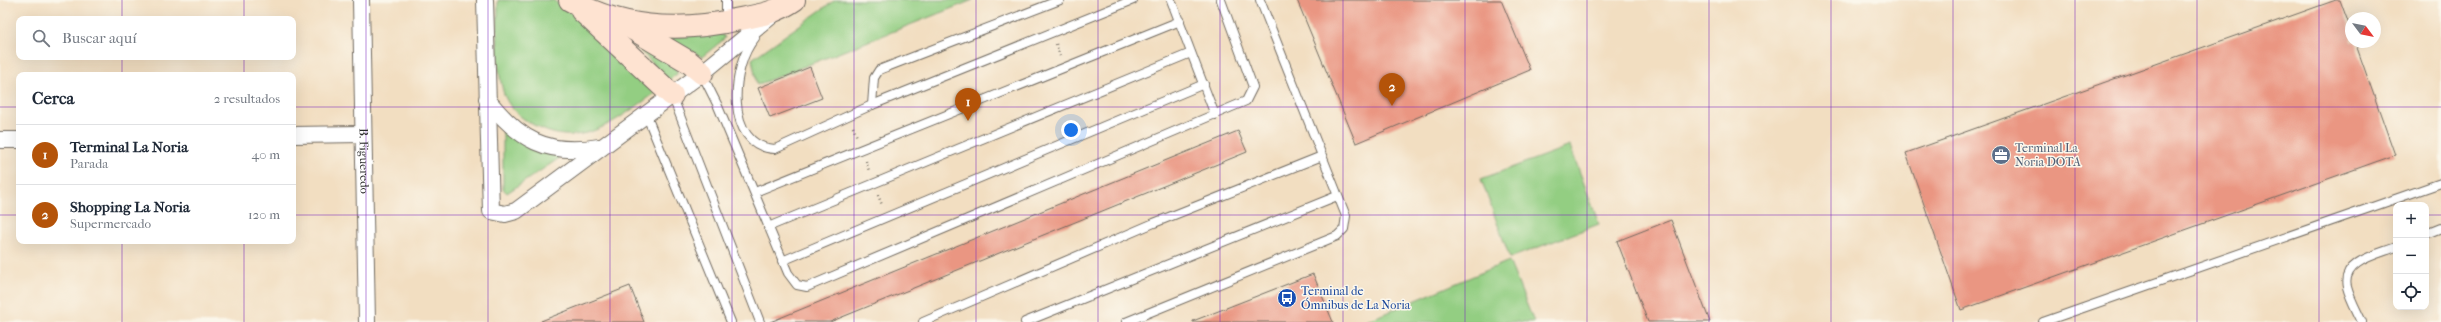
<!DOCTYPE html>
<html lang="es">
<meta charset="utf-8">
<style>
body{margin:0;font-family:"IM FELL French Canon",serif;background:#f6f6f7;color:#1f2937}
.controls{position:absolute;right:12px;bottom:12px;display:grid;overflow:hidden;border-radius:8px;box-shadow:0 4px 16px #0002}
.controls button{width:36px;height:36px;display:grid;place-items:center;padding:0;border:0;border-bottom:1px solid #e0e1e3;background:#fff;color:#1f2937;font:20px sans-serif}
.compass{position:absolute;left:2345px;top:12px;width:36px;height:36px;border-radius:50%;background:#fff;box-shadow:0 4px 16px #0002;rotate:122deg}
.you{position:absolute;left:1071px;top:130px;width:14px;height:14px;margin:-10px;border:3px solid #fff;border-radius:50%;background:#1a73e8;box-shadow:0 0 0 6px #1a73e833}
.badge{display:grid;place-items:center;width:26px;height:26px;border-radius:50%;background:#b45309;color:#fff;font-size:13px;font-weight:700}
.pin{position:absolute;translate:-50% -33px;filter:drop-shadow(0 1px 2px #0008)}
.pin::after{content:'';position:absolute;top:21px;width:14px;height:12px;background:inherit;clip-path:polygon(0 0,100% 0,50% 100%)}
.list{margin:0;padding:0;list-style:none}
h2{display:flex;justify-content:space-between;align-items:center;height:52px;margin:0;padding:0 16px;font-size:17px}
h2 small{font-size:13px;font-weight:400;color:#747a83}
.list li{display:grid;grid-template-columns:26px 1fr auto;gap:12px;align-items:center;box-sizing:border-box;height:60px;padding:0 16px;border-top:1px solid #e0e1e3}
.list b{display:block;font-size:15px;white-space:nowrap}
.list p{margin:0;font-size:13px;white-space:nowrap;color:#747a83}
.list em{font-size:13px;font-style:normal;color:#747a83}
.icon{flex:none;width:22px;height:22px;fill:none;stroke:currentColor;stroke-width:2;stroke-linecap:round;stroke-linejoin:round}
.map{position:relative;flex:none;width:2441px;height:322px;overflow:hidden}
.search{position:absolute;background:#fff;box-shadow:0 4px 16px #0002;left:16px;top:16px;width:280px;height:44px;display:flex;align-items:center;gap:10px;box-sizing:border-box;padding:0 14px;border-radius:8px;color:#747a83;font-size:15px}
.panel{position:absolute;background:#fff;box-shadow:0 4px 16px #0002;left:16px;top:72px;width:280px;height:172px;border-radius:8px}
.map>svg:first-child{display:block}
.green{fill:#93ce82;stroke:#5f7c56}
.building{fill:#ea9682}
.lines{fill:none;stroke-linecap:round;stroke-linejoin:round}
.lane-casing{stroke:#716a60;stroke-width:10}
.street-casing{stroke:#716a60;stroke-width:18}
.secondary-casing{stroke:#716a60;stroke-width:24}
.path{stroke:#716a60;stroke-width:2.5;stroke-dasharray:1 3;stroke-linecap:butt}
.lane{stroke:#fff;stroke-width:8}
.street{stroke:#fff;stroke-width:16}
.secondary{stroke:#fee3d1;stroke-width:22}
.grid{fill:none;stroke:#7b2cbf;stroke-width:1;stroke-opacity:0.55}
.labels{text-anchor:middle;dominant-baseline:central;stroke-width:3;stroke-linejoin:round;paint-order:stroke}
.service-label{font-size:12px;fill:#4e5e75;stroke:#fbf7ec;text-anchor:start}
.street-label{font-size:12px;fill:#2b2b2b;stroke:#fbf7ec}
.transit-label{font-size:12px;fill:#164399;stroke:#fbf7ec;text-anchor:start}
</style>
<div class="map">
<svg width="2441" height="322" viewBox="0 0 2441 322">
<rect width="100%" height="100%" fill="#fbf7ec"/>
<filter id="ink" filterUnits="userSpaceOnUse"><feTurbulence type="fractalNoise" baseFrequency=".025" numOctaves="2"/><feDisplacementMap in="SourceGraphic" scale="8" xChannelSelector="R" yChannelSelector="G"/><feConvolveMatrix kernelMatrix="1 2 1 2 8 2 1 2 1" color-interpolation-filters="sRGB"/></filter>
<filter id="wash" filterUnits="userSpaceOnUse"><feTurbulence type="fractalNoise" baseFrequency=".012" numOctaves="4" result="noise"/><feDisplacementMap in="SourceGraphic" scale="16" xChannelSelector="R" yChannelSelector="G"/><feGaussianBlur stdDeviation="0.9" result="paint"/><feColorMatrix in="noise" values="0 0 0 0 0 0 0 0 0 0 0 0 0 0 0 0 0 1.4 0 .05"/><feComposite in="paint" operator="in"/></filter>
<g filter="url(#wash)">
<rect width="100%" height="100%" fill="#f2dec1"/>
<g class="green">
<path d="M 498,0 L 553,0 L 582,20 L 660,90 C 619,117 582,154 532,124 C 519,117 507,106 503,91 C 495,62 498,30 498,0 Z"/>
<polygon points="835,0 973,0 757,85 752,59"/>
<polygon points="720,33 725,37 723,40 702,57 670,39 673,37"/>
<polygon points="632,42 673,65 678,73 669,80"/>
<polygon points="503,130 524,145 561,157 507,193 503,189"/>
<polygon points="1570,146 1599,224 1510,258 1481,179"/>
<polygon points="1509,261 1534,322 1364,322"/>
</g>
<g id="blocks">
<g class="building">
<polygon points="1297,0 1501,0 1530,70 1356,143"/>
<polygon points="2336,0 2340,0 2351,30 2351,42 2355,42 2395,155 1961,310 1906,153"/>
<polygon points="810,67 822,98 770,118 758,88"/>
<polygon points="1238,131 1247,152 830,322 770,322"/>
<polygon points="1671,220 1710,322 1648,322 1617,241"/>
<polygon points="1313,274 1333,322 1193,322 1193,321"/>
<polygon points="630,286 644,322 542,322 541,321"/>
</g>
</g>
</g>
<g filter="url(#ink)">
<use href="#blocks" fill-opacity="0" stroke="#716a60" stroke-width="1"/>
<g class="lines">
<g class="lane-casing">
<g id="lane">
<polyline points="726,0 726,21"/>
<polyline points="1171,0 1215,115"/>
<path d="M 755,38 C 731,65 724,147 775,149 L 872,105 L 1133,0"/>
<polyline points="702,74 717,104 788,273 797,285 807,287 1246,101 1253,87 1221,0"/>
<polyline points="672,95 760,322"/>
<polyline points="872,105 874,78 879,70 1060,0"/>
<polyline points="646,114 731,322"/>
<polyline points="755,192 1180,21"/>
<polyline points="768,227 1191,53"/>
<polyline points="2426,234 2441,228"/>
<polyline points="782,261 1204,84"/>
<polyline points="923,322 1154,223 1322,156"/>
<polyline points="1025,322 1337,196"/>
<polyline points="1126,322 1337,236 1344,229 1346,216 1260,0"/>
<polyline points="2043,322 2441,183"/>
<path d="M 2362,322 C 2357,311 2350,299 2347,287 C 2341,261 2379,254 2396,247"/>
</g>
</g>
<g class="street-casing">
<g id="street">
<path id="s1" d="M 361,0 L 367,322"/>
<polyline points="485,0 491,211 505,214 516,211 702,73 776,12"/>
<path d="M 487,99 C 519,140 547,156 599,147"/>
<polyline points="293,135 362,134"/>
<polyline points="0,140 19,140"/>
</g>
</g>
<g class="secondary-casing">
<g id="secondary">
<path d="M 570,0 C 622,30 682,32 740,19 C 762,15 775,13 794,0"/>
<polyline points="582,11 672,95"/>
<polyline points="628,26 689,62 702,73"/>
</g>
</g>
<g class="path">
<polyline points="1056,44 1060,56"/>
<polyline points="853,127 857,137"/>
<polyline points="866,161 869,171"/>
<polyline points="878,195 882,205"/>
</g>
<use href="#lane" class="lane"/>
<use href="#street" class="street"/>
<use href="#secondary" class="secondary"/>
</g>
</g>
<path class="grid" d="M 122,0 L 122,19M 244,0 L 244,19M 366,0 L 366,322M 488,0 L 488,322M 610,0 L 610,322M 732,0 L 732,322M 854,0 L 854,322M 976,0 L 976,322M 1098,0 L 1098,322M 1220,0 L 1220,322M 1343,0 L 1343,322M 1465,0 L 1465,322M 1587,0 L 1587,322M 1709,0 L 1709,322M 1831,0 L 1831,322M 1953,0 L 1953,322M 2075,0 L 2075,322M 2197,0 L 2197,322M 2319,0 L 2319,322M 122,57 L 122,75M 244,57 L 244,75M 0,107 L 19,107M 293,107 L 2441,107M 0,215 L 19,215M 293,215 L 2396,215M 2426,215 L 2441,215M 122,241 L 122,322M 244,241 L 244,322"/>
<defs>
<g id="office-disc" transform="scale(1)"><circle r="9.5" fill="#5c6f8a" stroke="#fbf7ec"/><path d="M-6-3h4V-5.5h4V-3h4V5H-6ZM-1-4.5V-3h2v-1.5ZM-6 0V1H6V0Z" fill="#fff"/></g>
<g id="bus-disc" transform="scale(1)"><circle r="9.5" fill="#1a4fb4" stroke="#fbf7ec"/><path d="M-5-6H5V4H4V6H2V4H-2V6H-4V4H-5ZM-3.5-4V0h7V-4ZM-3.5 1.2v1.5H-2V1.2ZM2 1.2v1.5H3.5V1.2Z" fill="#fff"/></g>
</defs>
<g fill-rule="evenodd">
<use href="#office-disc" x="2001" y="155"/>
<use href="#bus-disc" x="1287" y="298"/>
</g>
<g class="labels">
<g class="service-label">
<text x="2015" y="148">Terminal La<tspan x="2015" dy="14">Noria DOTA</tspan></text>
</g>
<g class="street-label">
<text stroke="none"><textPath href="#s1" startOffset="161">B. Figueredo</textPath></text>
</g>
<g class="transit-label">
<text x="1301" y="291">Terminal de<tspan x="1301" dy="14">Ómnibus de La Noria</tspan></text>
</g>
</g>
</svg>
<div class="controls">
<button>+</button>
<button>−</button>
<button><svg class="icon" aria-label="locate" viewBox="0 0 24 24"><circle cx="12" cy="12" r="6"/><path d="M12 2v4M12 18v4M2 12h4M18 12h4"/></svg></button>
</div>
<svg class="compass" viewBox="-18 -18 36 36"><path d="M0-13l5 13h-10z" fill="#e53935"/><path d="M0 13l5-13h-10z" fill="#747a83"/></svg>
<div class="you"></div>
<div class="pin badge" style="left:968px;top:121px">1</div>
<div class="pin badge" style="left:1392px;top:106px">2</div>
<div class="search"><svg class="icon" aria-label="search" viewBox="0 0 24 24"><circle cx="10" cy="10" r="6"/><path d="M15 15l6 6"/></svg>Buscar aquí</div>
<section class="panel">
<h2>Cerca<small>2 resultados</small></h2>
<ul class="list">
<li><span class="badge">1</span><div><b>Terminal La Noria</b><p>Parada</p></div><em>40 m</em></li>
<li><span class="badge">2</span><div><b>Shopping La Noria</b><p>Supermercado</p></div><em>120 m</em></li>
</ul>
</section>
</div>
